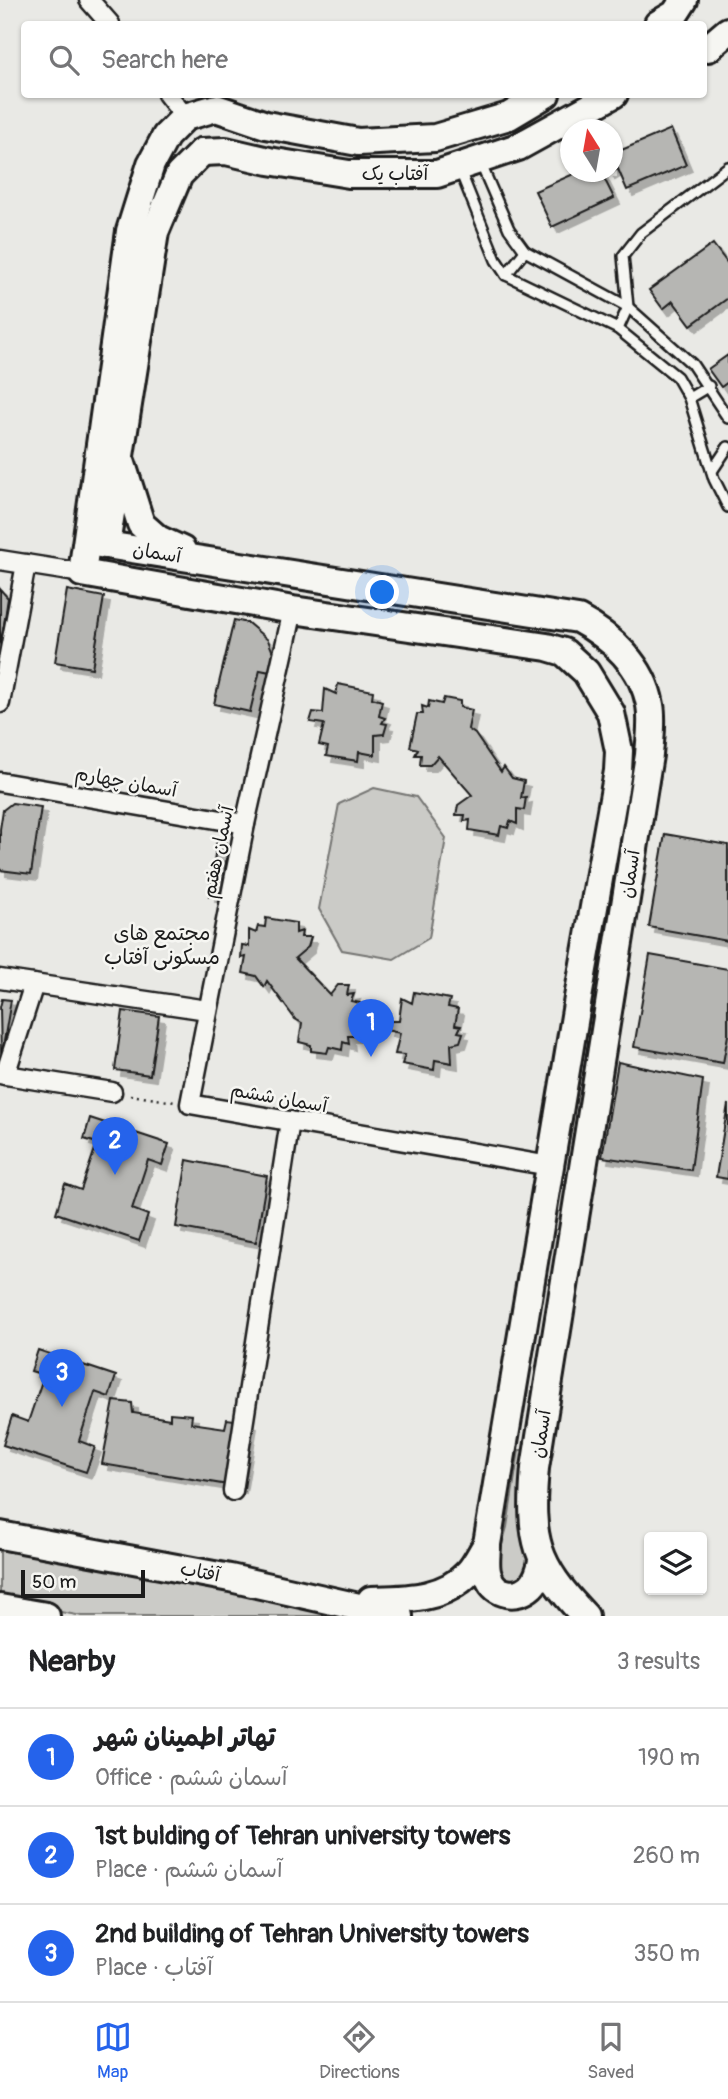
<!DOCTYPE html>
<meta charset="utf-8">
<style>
body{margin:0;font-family:Pangolin,"Playpen Sans Arabic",sans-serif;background:#f2f2f2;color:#202124}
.controls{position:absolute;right:21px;bottom:21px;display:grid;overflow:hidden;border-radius:7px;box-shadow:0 2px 5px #0004}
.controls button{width:63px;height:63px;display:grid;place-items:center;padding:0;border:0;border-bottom:2px solid #e0e0e0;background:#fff;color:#202124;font:35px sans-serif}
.compass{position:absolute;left:560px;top:119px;width:63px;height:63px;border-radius:50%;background:#fff;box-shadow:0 2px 5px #0004;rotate:349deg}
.scale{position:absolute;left:21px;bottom:18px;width:124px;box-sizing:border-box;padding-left:7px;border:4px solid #1c1c1c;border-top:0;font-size:19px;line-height:24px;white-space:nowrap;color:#1c1c1c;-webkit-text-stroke:5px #f6f6f2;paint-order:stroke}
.you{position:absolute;left:383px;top:593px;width:24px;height:24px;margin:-18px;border:5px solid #fff;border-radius:50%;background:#1a73e8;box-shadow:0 0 0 10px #1a73e833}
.badge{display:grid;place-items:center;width:46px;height:46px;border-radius:50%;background:#2563eb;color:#fff;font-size:23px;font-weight:700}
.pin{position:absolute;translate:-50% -58px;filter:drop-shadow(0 2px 4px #0008)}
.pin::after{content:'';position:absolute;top:37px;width:24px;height:21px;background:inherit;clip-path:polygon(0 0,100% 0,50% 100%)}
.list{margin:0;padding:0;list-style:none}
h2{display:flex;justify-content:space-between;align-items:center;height:91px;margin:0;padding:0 28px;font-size:30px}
h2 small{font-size:23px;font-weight:400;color:#757577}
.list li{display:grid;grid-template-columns:46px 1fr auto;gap:21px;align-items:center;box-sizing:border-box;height:98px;padding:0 28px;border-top:2px solid #e0e0e0}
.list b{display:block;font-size:26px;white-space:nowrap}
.list p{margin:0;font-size:23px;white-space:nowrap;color:#757577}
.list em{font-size:23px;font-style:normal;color:#757577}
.icon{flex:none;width:38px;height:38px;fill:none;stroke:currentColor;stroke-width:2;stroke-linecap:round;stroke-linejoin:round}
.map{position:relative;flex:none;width:728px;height:1616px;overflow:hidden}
.search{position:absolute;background:#fff;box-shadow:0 2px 5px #0004;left:21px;right:21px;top:21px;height:77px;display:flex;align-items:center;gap:18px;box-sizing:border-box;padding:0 24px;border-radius:7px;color:#757577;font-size:26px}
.sheet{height:385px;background:#fff}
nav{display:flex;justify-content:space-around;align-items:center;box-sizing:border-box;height:98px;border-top:2px solid #e0e0e0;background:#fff;font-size:19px;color:#757577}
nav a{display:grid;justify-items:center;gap:4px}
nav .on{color:#2563eb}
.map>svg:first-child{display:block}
.green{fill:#cbcbc7;stroke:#747472;stroke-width:2}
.building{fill:#b6b6b3;stroke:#1c1c1c;stroke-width:2;filter:url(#shadow)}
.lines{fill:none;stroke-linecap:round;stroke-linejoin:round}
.lane-casing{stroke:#1c1c1c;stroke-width:14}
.street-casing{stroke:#1c1c1c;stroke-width:23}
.secondary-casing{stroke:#1c1c1c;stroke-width:32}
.path{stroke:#1c1c1c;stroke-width:2.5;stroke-dasharray:2 5;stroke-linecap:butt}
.lane{stroke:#f6f6f2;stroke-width:9}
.street{stroke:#f6f6f2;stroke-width:18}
.secondary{stroke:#f6f6f2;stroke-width:26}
.labels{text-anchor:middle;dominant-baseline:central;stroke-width:5;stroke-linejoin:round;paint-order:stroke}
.street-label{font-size:19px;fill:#1c1c1c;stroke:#f6f6f2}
.neighbourhood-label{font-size:21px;fill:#1c1c1c;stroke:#f6f6f2}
</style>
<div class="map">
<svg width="728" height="1616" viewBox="0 0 728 1616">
<defs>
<filter id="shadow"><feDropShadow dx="6" dy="6" stdDeviation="0" flood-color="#0004"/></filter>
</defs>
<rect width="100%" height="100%" fill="#e9e9e5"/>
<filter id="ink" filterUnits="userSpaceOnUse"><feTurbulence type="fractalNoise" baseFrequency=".0143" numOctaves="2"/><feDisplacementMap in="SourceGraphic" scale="14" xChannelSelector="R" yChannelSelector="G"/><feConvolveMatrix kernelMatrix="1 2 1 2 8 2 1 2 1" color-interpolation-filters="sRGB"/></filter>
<g filter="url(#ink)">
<g class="green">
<polygon points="374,788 416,797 446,838 429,938 394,959 342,950 319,909 339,804"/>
<polygon points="519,1450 528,1450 531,1563 526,1576 513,1582 503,1577 497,1562 507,1527"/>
<polygon points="0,1542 219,1581 337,1616 82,1616 0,1601"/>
</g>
<g class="building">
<polygon points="671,129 686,165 627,190 618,169 609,174 608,172 612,172 612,154"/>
<polygon points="578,172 601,172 614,198 552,227 535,191"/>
<polygon points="713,244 728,264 728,298 691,325 673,301 663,309 649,290"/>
<polygon points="728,355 728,382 721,387 708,369"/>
<polygon points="0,589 8,598 0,652"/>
<polygon points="67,590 104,597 92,668 55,662"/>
<polygon points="234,620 248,623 268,640 277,663 275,673 260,670 250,712 214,704"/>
<polygon points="338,684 373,691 372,698 382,701 379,716 385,718 382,723 387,724 384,734 375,735 375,755 359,752 358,761 326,756 328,747 319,745 324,724 310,722 313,712 323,713 325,689 336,694"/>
<polygon points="444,698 460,701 460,707 472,710 468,729 475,734 501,772 504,767 512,778 524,781 521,798 526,797 524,810 517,809 517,824 510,821 508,828 501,826 499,835 469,830 470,820 464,821 465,815 456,815 458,805 472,795 438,756 430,765 420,765 421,755 415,755 418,749 410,747 417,714 423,714 422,706 428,708 429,701 442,704"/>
<polygon points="12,803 41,807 31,874 0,870 0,829 3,810"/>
<polygon points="665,834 728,845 728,941 649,927"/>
<polygon points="217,840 226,841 228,847 222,892 217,892 216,897 209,896"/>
<polygon points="266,918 296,923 296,933 302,931 301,937 311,937 308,947 295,958 330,995 338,985 349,985 347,995 354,994 351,1001 360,1003 354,1036 348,1036 349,1044 343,1042 342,1050 329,1047 327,1053 311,1051 311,1045 299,1042 302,1023 295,1019 267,981 264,987 256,976 243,973 246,957 241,958 242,945 249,946 249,930 256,933 258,926 265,927"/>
<polygon points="650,955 728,969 728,1035 723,1063 634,1047"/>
<polygon points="414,992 450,999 448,1007 458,1009 455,1025 461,1026 458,1032 463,1033 460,1042 451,1044 452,1063 435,1060 434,1070 402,1064 405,1055 395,1054 400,1033 386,1030 389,1021 399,1021 402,998 412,1003"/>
<polygon points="2,999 11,1000 1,1059 0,1007"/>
<polygon points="123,1011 159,1016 150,1075 115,1070"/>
<polygon points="618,1062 703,1080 691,1170 602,1157"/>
<polygon points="728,1104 728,1179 716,1177"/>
<polygon points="90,1118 169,1144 162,1165 148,1160 132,1209 148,1215 139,1241 56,1213 65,1184 81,1190 97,1143 84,1139"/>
<polygon points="187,1160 267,1176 256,1242 176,1227"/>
<polygon points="38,1350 116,1376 109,1397 95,1392 79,1441 95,1447 86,1472 3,1445 12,1416 28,1422 44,1375 31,1371"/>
<polygon points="114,1401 132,1403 133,1413 170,1419 170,1413 192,1415 191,1423 225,1428 227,1419 251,1422 240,1487 102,1464"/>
</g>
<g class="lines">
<g class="lane-casing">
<g id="lane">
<polyline points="480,162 509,229 525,251"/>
<polyline points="459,168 496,260 506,275"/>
<polyline points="618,329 628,307 623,256 641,233 728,167"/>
<polyline points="689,398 709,386"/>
<polyline points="728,418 692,364 628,307 525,251 506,275 618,329 677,377 689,398 714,479 728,507"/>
<polyline points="712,471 728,447"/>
</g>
</g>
<g class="street-casing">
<g id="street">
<polyline points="89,0 110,24"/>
<polyline points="167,94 185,117"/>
<polyline points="0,560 82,573"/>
<polyline points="293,610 245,824 190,1104 550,1166"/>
<polyline points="0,703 26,564"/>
<polyline points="0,782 245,824"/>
<polyline points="0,979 207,1010"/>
<polyline points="0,1074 112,1092"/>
<polyline points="5,1075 34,984"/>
<polyline points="233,1491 290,1121"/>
</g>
</g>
<g class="secondary-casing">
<g id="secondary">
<polyline points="658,24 675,14 684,0"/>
<polyline points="708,48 728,31"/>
<polyline points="202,152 226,151 269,161 349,174 437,174 518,147 614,94"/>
<polyline points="122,464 141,524 158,539 182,550"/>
<path d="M 87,542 L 578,619 C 612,637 643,666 650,705 C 653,721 650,739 649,755 L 535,1468 C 529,1539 535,1564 585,1616"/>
<polyline points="106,545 155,232 179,175 202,152"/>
<polyline points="0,1535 230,1578 399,1616"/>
<path d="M 542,1561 C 540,1571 538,1579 531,1586 C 517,1599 495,1595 489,1578 C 484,1568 487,1555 487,1544 L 578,998 L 618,771 L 619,751 L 611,713 L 586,672 L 564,652 L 547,647 L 293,610 L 82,573 L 130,231 L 151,164 L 166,136 L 185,117 L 216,108 L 266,125 L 358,142 L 435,138 L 509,116 L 546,94"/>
<path d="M 371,1600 C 405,1599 444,1600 469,1572 C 476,1564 481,1553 487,1544"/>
<polyline points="0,1608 46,1616"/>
</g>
</g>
<polyline class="path" points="130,1095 175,1102"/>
<use href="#lane" class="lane"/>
<use href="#street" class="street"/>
<use href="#secondary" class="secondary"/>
</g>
</g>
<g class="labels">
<g class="street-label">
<text x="395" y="174">آفتاب یک</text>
<text transform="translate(157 553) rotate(9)">آسمان</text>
<text transform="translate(126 782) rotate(10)">آسمان چهارم</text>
<text transform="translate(218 852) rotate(-78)">آسمان هفتم</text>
<text transform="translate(630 874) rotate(-81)">آسمان</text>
<text transform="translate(279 1098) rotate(10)">آسمان ششم</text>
<text transform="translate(541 1434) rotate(-81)">آسمان</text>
<text transform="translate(200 1572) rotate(11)">آفتاب</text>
</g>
<g class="neighbourhood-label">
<text x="162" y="933">مجتمع های<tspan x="162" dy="24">مسکونی آفتاب</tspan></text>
</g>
</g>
</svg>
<div class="controls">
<button><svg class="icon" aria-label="layers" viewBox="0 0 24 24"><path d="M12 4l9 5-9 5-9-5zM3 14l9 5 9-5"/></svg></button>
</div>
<svg class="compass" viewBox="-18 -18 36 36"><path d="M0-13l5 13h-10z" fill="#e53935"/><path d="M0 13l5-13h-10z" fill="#757577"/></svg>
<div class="scale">50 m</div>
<div class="you"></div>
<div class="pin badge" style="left:371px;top:1057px">1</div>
<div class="pin badge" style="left:115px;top:1175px">2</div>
<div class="pin badge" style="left:62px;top:1407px">3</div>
<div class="search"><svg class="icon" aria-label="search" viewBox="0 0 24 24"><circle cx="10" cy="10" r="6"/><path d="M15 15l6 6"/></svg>Search here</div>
</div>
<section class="sheet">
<h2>Nearby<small>3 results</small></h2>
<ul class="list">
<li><span class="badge">1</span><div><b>تهاتر اطمینان شهر</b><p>Office · آسمان ششم</p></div><em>190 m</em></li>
<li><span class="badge">2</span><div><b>1st bulding of Tehran university towers</b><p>Place · آسمان ششم</p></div><em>260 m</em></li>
<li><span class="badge">3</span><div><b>2nd building of Tehran University towers</b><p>Place · آفتاب</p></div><em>350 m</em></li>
</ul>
</section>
<nav>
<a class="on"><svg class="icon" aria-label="map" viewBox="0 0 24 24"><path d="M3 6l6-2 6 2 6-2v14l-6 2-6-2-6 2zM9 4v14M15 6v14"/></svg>Map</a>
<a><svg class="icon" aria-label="directions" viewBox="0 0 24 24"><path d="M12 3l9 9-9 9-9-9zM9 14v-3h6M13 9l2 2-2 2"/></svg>Directions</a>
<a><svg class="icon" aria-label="saved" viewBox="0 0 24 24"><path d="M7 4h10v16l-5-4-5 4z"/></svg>Saved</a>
</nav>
